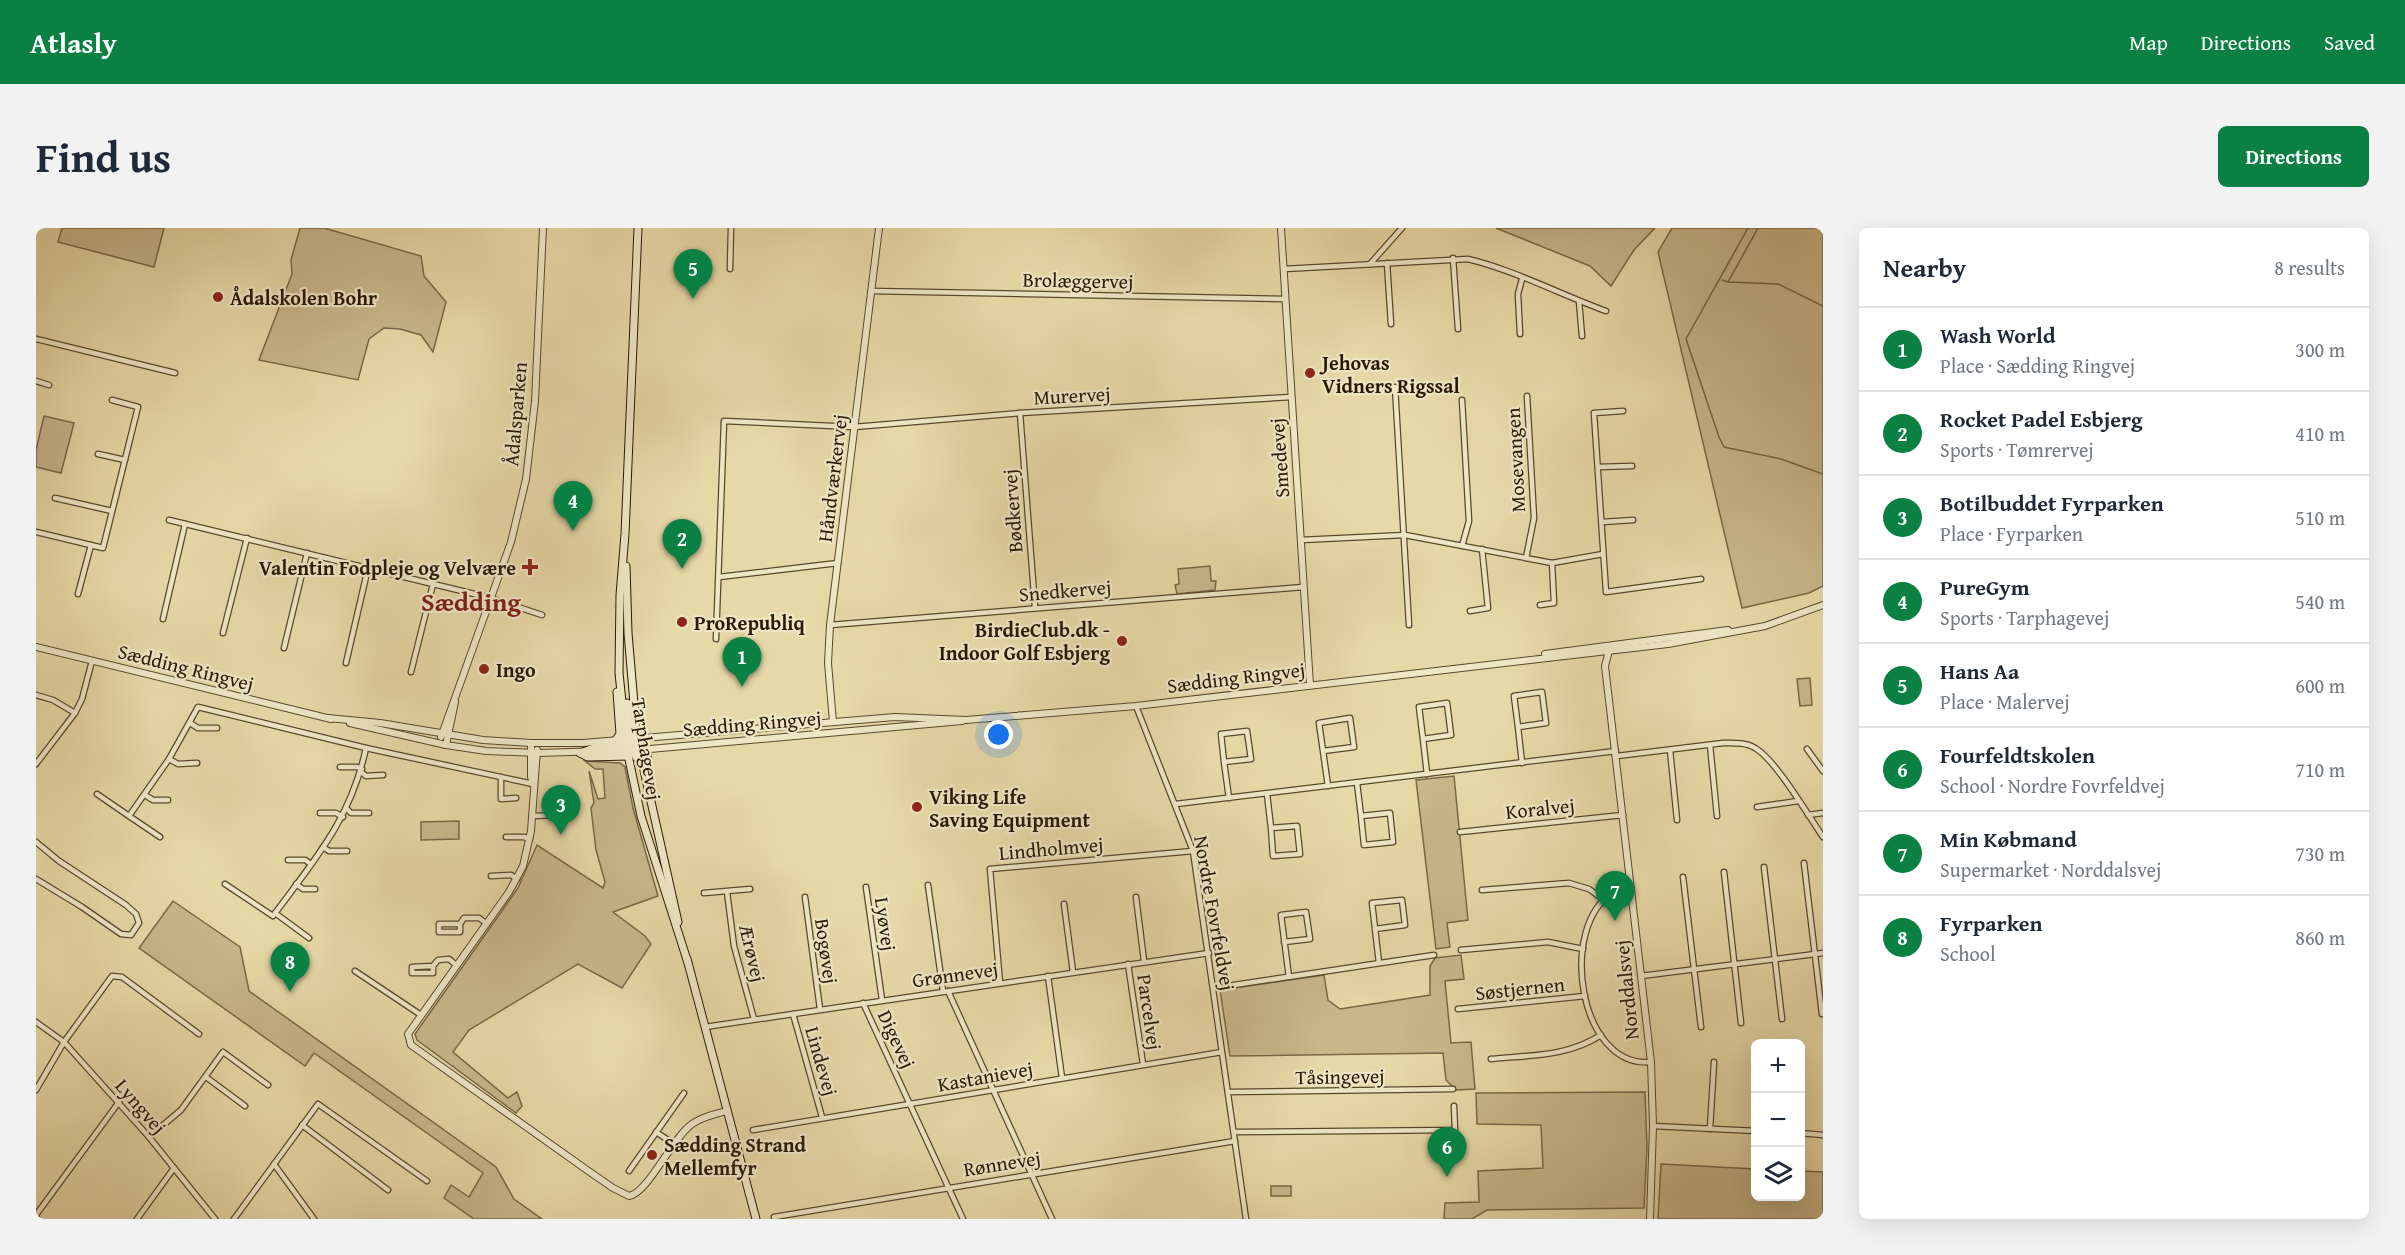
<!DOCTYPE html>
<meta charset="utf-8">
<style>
body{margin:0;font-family:"Gentium Book Plus",serif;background:#f2f2f3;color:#1f2937}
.controls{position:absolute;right:18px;bottom:18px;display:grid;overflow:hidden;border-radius:9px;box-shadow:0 6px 24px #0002}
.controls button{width:54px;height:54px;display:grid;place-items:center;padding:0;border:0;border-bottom:2px solid #e0e1e3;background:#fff;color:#1f2937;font:30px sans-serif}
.you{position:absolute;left:963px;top:507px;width:21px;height:21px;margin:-15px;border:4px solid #fff;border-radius:50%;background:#1a73e8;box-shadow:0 0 0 9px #1a73e833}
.badge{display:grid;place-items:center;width:39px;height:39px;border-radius:50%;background:#0b8043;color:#fff;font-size:20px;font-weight:700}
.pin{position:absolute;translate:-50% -50px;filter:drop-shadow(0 2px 3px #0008)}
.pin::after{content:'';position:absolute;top:32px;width:21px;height:18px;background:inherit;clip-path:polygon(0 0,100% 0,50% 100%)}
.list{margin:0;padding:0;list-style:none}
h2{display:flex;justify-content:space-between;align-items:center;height:78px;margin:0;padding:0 24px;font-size:26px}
h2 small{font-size:20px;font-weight:400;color:#747a83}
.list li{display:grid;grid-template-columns:39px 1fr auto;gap:18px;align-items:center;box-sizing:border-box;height:84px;padding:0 24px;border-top:2px solid #e0e1e3}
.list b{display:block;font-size:22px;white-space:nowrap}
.list p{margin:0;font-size:20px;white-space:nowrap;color:#747a83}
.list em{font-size:20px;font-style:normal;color:#747a83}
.icon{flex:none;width:33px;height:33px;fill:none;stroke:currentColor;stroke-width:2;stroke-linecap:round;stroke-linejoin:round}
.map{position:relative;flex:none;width:1787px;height:991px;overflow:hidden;border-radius:9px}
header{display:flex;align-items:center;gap:36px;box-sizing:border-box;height:84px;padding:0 30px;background:#0b8043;color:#fff}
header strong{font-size:28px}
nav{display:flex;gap:33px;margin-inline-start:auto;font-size:21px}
.intro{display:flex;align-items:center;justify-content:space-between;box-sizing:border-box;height:144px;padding:0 36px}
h1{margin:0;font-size:42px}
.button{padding:15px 27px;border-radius:9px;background:#0b8043;color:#fff;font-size:21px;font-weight:700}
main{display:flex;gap:36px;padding:0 36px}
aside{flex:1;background:#fff;border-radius:9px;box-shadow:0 6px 24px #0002}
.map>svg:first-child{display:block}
.green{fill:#c7b78b;stroke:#786848;stroke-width:1.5}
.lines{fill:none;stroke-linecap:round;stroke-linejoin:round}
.stream{stroke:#746445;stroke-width:1.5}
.minor-casing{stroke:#58482d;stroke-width:7}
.tertiary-casing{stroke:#58482d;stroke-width:8}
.secondary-casing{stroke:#291804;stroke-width:9}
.minor{stroke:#efe6c6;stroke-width:4.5}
.tertiary{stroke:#efe6c6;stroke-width:6}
.secondary{stroke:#efe6c6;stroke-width:7}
.poi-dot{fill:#8f2418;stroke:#efe6c6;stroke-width:2}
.labels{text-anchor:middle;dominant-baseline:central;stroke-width:4.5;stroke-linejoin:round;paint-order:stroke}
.street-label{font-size:20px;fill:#291804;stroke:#efe6c6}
.poi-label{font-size:20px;font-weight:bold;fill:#291804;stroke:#efe6c6;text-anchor:start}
.district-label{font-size:26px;font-weight:bold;fill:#7a1f14;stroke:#efe6c6}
</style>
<header>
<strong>Atlasly</strong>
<nav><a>Map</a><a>Directions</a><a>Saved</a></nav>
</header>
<div class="intro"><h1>Find us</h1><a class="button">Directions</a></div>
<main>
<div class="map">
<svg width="1787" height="991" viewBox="0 0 1787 991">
<rect width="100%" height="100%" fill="#e7d8a7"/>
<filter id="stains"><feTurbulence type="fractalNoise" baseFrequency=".00333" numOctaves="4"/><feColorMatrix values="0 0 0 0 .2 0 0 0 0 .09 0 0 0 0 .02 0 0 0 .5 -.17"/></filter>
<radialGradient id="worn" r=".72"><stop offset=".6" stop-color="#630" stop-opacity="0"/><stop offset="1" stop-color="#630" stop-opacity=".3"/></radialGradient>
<g class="green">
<polygon points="26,0 128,0 118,39 22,14"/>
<polygon points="264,0 288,0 385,28 388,48 410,74 397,124 385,107 364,101 348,100 333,111 322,152 223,132 256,46 255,32"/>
<polygon points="1460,0 1619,0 1598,22 1575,58 1554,38"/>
<polygon points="1636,0 1787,0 1787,358 1773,365 1706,380 1622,24"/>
<polygon points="8,188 38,195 25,245 0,239 0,222"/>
<polygon points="1174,338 1175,353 1180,353 1179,362 1141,366 1139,357 1143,356 1142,341"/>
<polygon points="1774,450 1776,477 1764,478 1761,451"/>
<polygon points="549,533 584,535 589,539 597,580 622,668 577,684 609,708 615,716 586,760 542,736 433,802 417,824 472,870 481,864 486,878 480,885 381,812 379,806 482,660 501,617 567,660 569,654 560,622 555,580 558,575 553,543 562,571 569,570 567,541 559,541"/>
<polygon points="1418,548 1432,692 1411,695 1414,719 1400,721 1380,552"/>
<polygon points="423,593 423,611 385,612 385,594"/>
<polygon points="137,673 204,719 213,763 460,939 478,971 506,991 438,991 408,970 415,957 433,969 447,945 278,825 269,838 103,720"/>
<polygon points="1425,727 1428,751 1409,753 1415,815 1435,814 1439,861 1420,862 1410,852 1407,825 1194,828 1184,762 1288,747 1292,772 1304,781 1394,767 1394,738 1399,730"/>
<polygon points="1609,864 1611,919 1608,980 1451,982 1436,991 1408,991 1409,975 1443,974 1442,943 1507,940 1505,897 1441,896 1440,865"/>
<polygon points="1625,936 1719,941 1720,968 1764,968 1765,943 1787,944 1787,991 1622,991"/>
<rect x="1235" y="958" width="20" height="10"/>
</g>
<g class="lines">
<g class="stream">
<polyline points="1712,0 1650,111 1683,209 1688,219 1745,231 1787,246"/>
<polyline points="1686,52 1692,54 1722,0"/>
<polyline points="1692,54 1742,56 1787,78"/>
</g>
<g class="minor-casing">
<g id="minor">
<polyline points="1417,30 1422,101"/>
<polyline points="1351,35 1355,96"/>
<polyline points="1334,36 1366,0"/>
<polyline points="694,41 695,0"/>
<path d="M 1248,41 L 1432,31 C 1478,42 1526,67 1570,83"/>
<polyline points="835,63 1249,71"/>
<polyline points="1543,73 1546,108"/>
<polyline points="1484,106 1482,66 1486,51"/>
<polyline points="0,111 139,145"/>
<polyline points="0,153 13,157"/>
<polyline points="1359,159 1373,397"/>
<polyline points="1587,183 1558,185 1570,364 1665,351"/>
<polyline points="984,185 999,379"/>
<polyline points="62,226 89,232"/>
<polyline points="1562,239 1596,238"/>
<polyline points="19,270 76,283"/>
<polyline points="133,292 455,370 506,387"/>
<polyline points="1566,294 1597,292"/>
<polyline points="0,304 67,320 102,179 76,172"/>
<polyline points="1265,312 1369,307 1516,335 1567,326"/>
<polyline points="1426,318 1433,293 1426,172"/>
<polyline points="1490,330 1498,290 1491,168"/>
<polyline points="683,349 802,335"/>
<polyline points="42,366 55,317"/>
<polyline points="1504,377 1518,375 1516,335"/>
<polyline points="1434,383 1452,380 1446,321"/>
<polyline points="127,391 149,296"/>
<polyline points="794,397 1267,359"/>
<polyline points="187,405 211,310"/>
<polyline points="680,411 688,193 818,199 984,185 1255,169"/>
<polyline points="248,420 271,325"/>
<polyline points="310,435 332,340"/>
<polyline points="375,444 397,356"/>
<polyline points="0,467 17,472 39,485"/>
<polyline points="1100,478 1157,623 1210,991"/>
<polyline points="154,495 162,500 181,500"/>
<polyline points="1482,499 1478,468 1506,464 1510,495 1482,499 1486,535"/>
<polyline points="1387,511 1383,479 1411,475 1415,507 1387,511 1391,546"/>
<polyline points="1674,517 1681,588"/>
<polyline points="1771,521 1787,543"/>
<polyline points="1634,522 1641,592"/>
<polyline points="1287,523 1283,495 1314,490 1318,519 1287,523 1292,558"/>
<path d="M 1581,528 L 1687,515 C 1697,515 1710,514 1719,520 C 1739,531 1772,587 1787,609"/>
<polyline points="133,531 142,536 161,535"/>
<polyline points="1188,534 1185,506 1211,503 1215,531 1188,534 1193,570"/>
<polyline points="0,536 39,485 46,471 56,433"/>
<polyline points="304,539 321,539 326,541"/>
<polyline points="325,544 330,548 347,547"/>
<polyline points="465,549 465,571 480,570"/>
<polyline points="1321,555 1325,588 1354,585 1357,614 1328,617 1325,588"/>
<polyline points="61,566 93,588 133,531 162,479 330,520"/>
<polyline points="1231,566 1235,600 1261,598 1264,626 1237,628 1235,600"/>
<polyline points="109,567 117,572 132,572"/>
<polyline points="1140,576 1580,523"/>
<polyline points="1721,579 1762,573"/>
<polyline points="311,581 315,585 333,585"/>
<polyline points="284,585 300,585 307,589"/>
<polyline points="1772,587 1787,585"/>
<polyline points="93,588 124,609"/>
<polyline points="496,588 524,587"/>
<polyline points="1424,604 1587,587"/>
<polyline points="470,609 488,609 494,611"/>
<polyline points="0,614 23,633 90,677 100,686 103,695 95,707 85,706 46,679 0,651"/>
<polyline points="287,619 293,623 311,623"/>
<polyline points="252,632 269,632 275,636"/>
<polyline points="1768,635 1786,786"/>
<polyline points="1728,639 1746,791"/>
<polyline points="1688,644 1705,795"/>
<polyline points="455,648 475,647 481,651"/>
<polyline points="1647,649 1665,799"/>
<path d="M 189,656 L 237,688 C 279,631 315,591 330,520 L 497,556"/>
<polyline points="260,656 267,661 279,661"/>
<polyline points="892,657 907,763"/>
<polyline points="830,659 846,772"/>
<path d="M 1595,659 C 1589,661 1582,662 1577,665 C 1522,697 1542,841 1615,834"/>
<polyline points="1446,662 1533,655 1553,661 1568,672"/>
<polyline points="691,664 698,718 718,791"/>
<polyline points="668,665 714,661"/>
<polyline points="769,669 784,781"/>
<polyline points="1100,669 1108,733"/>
<polyline points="1028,676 1037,744"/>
<polyline points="239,685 273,710"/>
<polyline points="424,696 424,704 403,704 403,696 424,696 428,690 443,690 450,695"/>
<polyline points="1339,701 1369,697 1366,672 1336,675 1343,735"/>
<polyline points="1248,714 1274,711 1270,684 1245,687 1253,749"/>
<polyline points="1425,722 1512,714 1547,721"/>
<polyline points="1092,736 1107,836"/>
<polyline points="397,738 397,745 376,745 376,739 397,738 402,732 413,731 420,737"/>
<polyline points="319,743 385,787"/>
<polyline points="1012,748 1026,850"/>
<polyline points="1605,748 1787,725"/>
<polyline points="964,755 954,641 1157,623"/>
<polyline points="1178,760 1398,727"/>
<polyline points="912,763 1016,991"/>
<polyline points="827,775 927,991"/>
<polyline points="1422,781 1549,768"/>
<polyline points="757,786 786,889"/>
<polyline points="0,794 28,814 113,909 179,991"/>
<polyline points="669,799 1173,725"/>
<path d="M 1455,831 C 1494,827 1531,829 1565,807"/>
<polyline points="170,849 209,878"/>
<polyline points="0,862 28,814 76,748 86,749 163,806"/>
<polyline points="1192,864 1417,861"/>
<polyline points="266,897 352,962"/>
<polyline points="1617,898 1720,903"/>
<polyline points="1674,901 1678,834"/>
<polyline points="717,902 1186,824"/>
<polyline points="620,904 638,916"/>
<polyline points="1199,904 1419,902 1418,878"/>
<polyline points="1764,905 1787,907"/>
<polyline points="113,909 145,882 187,824 232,857"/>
<polyline points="238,936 278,991"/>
<polyline points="593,943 648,865"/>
<polyline points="0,987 83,874"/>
<polyline points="738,989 1199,913"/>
<polyline points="101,991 138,940"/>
<polyline points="198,991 282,876 391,953"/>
</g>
</g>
<g class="tertiary-casing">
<g id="tertiary">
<polyline points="1245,0 1274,457"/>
<polyline points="0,419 295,491"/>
<polyline points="1573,423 1569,438 1615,834 1617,898 1614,991"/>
<polyline points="1509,426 1692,402"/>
<polyline points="292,490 344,495 447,512 495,515 547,515 859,489 930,492 1100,478 1632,416 1729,398 1787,377"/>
<polyline points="797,494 792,435 794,397 843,0"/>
<polyline points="314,495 410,517 450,523 501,525 603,522 926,493"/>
<polyline points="405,509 475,314 490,251 499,173 507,0"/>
<polyline points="495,515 495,549 497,556"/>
<polyline points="410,517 419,474"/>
<path d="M 501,522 L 495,603 L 487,638 L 473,664 L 372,806 L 375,817 L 551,942 L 577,960 L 593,968 C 612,965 636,910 656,896 C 666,889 679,886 691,883"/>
<polyline points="0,989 1,991"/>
</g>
</g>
<g class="secondary-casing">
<g id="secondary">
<polyline points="602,0 589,306 584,367 583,445 591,522 605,588 652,735"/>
<polyline points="590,338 592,405 601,511 642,694"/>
<polyline points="591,475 595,511 600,529"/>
<polyline points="579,513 584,506 581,464"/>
<polyline points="611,521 611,532 615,556"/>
<polyline points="544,525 558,520 594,517"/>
<polyline points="544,525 552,529 593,528"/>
<polyline points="651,731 720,991"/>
</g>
</g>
<use href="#minor" class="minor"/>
<use href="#tertiary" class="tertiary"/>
<use href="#secondary" class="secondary"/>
</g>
<g class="poi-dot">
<circle cx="182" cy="69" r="6"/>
<circle cx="1274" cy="145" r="6"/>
<path d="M491 330h6v6h6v6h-6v6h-6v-6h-6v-6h6z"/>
<circle cx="646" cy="394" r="6"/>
<circle cx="1086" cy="413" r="6"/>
<circle cx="448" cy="441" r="6"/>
<circle cx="881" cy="579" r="6"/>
<circle cx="616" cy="927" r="6"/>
</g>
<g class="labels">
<g class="street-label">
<text transform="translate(1042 52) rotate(1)">Brolæggervej</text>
<text transform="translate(1036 167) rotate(-3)">Murervej</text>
<text transform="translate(479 186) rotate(-85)">Ådalsparken</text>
<text transform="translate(1243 230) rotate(-94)">Smedevej</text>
<text transform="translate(1479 232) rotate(-93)">Mosevangen</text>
<text transform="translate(796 250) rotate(-83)">Håndværkervej</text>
<text transform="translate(976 283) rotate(-94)">Bødkervej</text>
<text transform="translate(1029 362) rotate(-5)">Snedkervej</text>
<text transform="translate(150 439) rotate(14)">Sædding Ringvej</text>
<text transform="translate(1200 449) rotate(-7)">Sædding Ringvej</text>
<text transform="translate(716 495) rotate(-5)">Sædding Ringvej</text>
<text transform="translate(611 521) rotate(81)">Tarphagevej</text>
<text transform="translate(1504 580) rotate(-6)">Koralvej</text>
<text transform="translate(1015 620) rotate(-5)">Lindholmvej</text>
<text transform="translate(1179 685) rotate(80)">Nordre Fovrfeldvej</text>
<text transform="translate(850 696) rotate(82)">Lyøvej</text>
<text transform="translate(791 723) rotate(82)">Bogøvej</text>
<text transform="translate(717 725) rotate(77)">Ærøvej</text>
<text transform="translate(919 746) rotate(-8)">Grønnevej</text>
<text transform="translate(1484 760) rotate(-6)">Søstjernen</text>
<text transform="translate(1590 762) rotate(-96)">Norddalsvej</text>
<text transform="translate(1114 784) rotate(82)">Parcelvej</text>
<text transform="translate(861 811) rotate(65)">Digevej</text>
<text transform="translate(786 833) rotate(74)">Lindevej</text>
<text transform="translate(949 848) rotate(-10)">Kastanievej</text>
<text transform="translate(1304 848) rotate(-1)">Tåsingevej</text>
<text transform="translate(105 878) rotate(49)">Lyngvej</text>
<text transform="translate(966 935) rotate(-9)">Rønnevej</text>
</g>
<g class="poi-label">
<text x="194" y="69">Ådalskolen Bohr</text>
<text x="1286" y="134">Jehovas<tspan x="1286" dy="23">Vidners Rigssal</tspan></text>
<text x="480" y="339" text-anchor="end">Valentin Fodpleje og Velvære</text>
<text x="658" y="394">ProRepubliq</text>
<text x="1074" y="401" text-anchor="end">BirdieClub.dk -<tspan x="1074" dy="23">Indoor Golf Esbjerg</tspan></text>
<text x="460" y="441">Ingo</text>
<text x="893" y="568">Viking Life<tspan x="893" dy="23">Saving Equipment</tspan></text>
<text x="628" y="916">Sædding Strand<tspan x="628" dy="23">Mellemfyr</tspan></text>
</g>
<g class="district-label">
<text x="435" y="373">Sædding</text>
</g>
</g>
<rect width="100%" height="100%" filter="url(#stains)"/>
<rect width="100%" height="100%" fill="url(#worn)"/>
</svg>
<div class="controls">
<button>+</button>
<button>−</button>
<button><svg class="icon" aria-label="layers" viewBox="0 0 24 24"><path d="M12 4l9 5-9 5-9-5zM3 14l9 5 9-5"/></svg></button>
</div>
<div class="you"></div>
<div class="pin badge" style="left:706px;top:459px">1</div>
<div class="pin badge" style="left:646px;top:341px">2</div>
<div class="pin badge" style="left:525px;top:607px">3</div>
<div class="pin badge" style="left:537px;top:303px">4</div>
<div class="pin badge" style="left:657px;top:71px">5</div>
<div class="pin badge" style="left:1411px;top:949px">6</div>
<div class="pin badge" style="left:1579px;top:693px">7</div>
<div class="pin badge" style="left:254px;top:764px">8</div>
</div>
<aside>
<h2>Nearby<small>8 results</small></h2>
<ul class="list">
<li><span class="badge">1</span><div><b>Wash World</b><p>Place · Sædding Ringvej</p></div><em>300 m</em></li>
<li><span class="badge">2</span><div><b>Rocket Padel Esbjerg</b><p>Sports · Tømrervej</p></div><em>410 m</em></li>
<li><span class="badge">3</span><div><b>Botilbuddet Fyrparken</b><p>Place · Fyrparken</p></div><em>510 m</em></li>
<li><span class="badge">4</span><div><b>PureGym</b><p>Sports · Tarphagevej</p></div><em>540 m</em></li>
<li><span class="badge">5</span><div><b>Hans Aa</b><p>Place · Malervej</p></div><em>600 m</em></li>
<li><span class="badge">6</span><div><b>Fourfeldtskolen</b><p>School · Nordre Fovrfeldvej</p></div><em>710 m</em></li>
<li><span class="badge">7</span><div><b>Min Købmand</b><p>Supermarket · Norddalsvej</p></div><em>730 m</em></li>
<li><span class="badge">8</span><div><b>Fyrparken</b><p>School</p></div><em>860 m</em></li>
</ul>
</aside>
</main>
